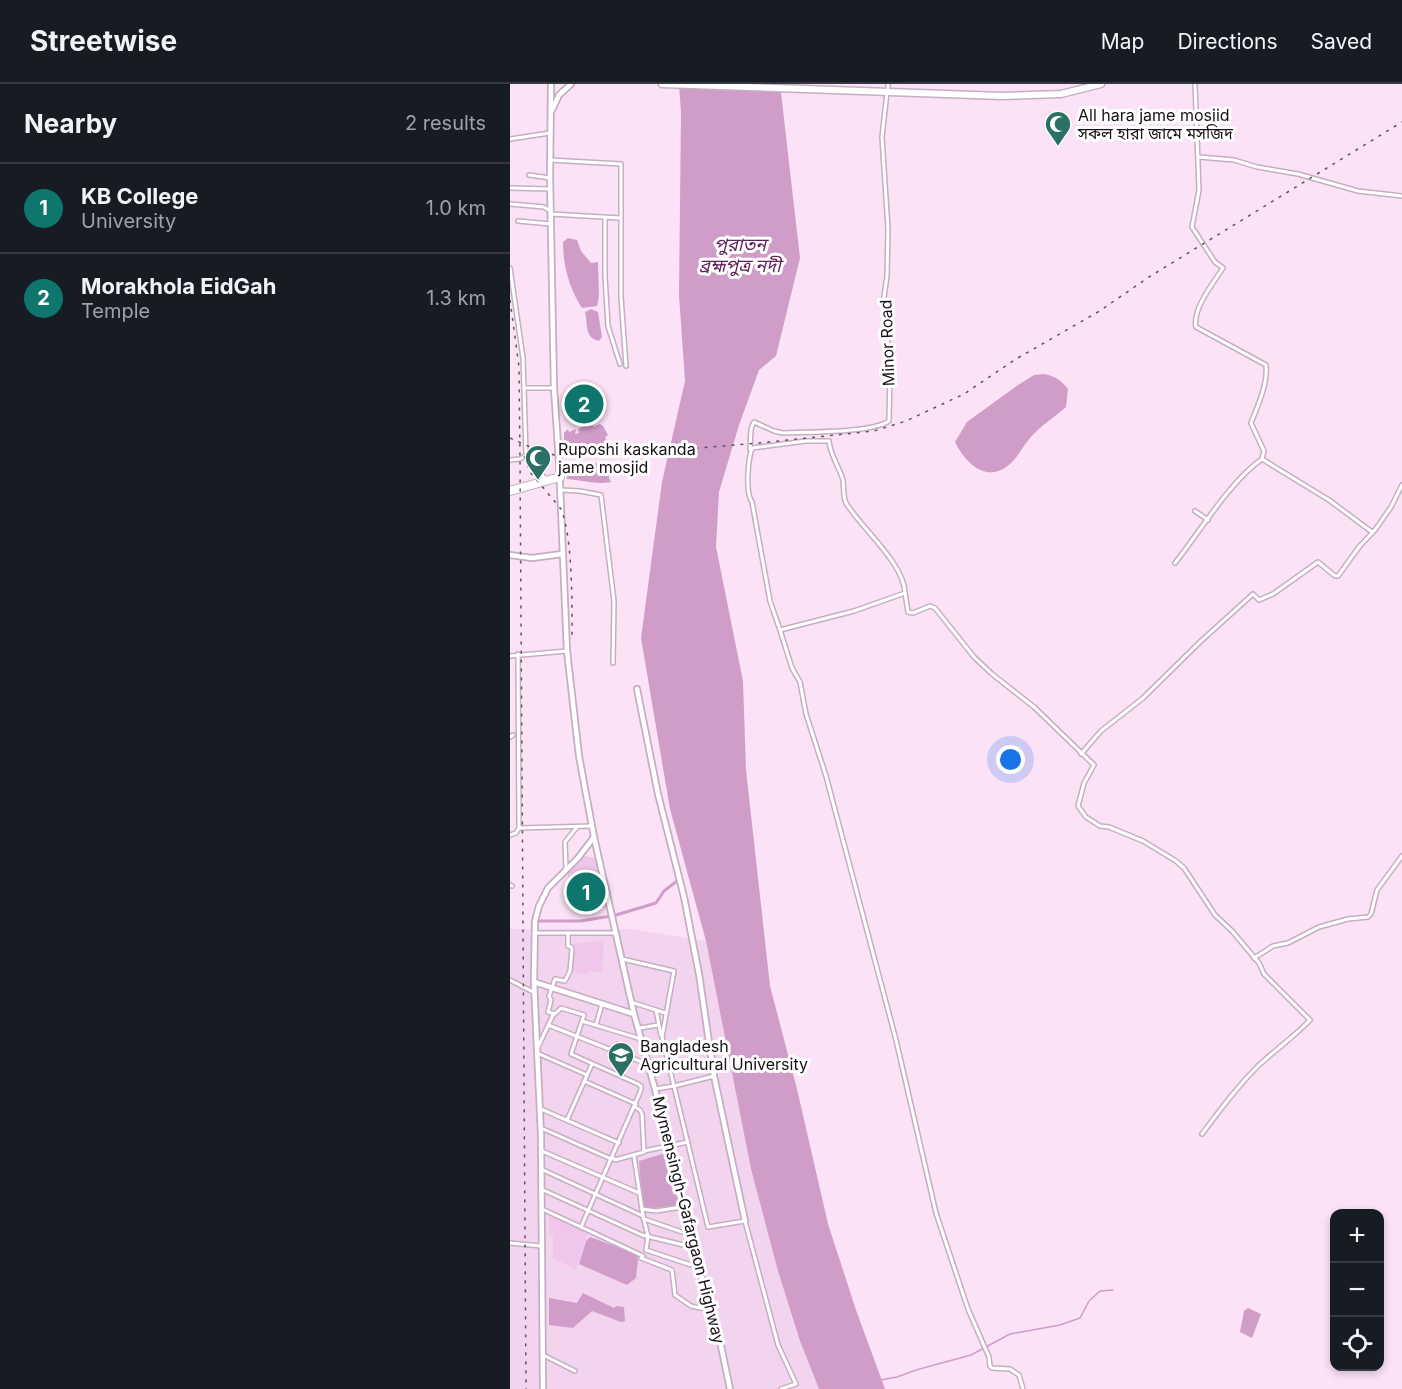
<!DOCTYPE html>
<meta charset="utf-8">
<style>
body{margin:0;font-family:Inter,"Noto Sans Bengali",sans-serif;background:#20242c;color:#f1f3f6}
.controls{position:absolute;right:18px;bottom:18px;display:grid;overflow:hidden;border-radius:12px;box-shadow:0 3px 9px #0003}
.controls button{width:54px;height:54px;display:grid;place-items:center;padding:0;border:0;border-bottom:2px solid #363941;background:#171b24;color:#f1f3f6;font:30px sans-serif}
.you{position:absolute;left:501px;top:676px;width:21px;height:21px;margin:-15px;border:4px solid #fff;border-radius:50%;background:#1a73e8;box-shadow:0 0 0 9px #1a73e833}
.badge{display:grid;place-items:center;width:39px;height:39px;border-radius:50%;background:#0f766e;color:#fff;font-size:20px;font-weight:700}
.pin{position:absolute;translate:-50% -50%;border:3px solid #fff;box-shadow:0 2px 6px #0006}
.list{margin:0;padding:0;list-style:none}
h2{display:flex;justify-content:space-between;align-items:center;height:78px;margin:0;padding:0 24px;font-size:26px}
h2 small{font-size:20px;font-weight:400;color:#9ea1a6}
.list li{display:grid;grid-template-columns:39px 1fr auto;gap:18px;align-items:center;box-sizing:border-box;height:90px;padding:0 24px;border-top:2px solid #363941}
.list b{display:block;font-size:22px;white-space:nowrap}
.list p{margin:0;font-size:20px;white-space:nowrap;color:#9ea1a6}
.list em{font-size:20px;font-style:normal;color:#9ea1a6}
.icon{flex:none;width:33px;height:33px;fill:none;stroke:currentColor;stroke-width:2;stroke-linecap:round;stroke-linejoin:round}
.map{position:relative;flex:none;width:892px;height:1305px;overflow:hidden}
header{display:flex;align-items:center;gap:36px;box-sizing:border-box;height:84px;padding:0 30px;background:#171b24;border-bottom:2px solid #363941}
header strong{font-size:28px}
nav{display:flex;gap:33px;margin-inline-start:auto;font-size:21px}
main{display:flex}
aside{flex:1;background:#171b24}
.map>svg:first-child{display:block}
.built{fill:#f3d4ee}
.green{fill:#f1c6eb}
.water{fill:#d09dc9}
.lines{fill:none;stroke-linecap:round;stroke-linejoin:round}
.stream{stroke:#d09dc9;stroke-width:1.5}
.canal{stroke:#d09dc9;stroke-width:3}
.street-casing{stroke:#c6aec2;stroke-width:6}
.secondary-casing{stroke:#c6aec2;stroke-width:8}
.primary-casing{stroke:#c6aec2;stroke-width:9}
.highway-casing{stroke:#c6aec2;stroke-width:10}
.street{stroke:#fff;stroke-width:3}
.secondary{stroke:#fff;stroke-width:4.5}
.primary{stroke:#fff;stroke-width:6}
.highway{stroke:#fff;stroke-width:8}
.rail{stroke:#60525e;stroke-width:1.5;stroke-dasharray:3 6;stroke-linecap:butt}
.labels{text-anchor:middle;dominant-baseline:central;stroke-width:6;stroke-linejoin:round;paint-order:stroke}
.poi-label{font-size:16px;fill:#181017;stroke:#fff;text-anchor:start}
.street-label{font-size:16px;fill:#181017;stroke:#fff}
.water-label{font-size:18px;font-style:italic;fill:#5e2259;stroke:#fff}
</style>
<header>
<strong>Streetwise</strong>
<nav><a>Map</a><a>Directions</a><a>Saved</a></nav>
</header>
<main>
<aside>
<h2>Nearby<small>2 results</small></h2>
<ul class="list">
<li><span class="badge">1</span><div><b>KB College</b><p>University</p></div><em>1.0 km</em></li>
<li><span class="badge">2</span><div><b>Morakhola EidGah</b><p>Temple</p></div><em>1.3 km</em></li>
</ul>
</aside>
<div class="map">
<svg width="892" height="1305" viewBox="0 0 892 1305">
<rect width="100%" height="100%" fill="#fbe2f7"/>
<polygon class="built" points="0,845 120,845 196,857 241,1085 290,1257 309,1305 0,1305"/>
<g class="green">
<polygon points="74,772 87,774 99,824 60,824 58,789"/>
<polygon points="94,856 92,889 81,887 74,891 62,888 60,887 64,860"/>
<polygon points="39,1132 78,1149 66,1185 43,1175 43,1151 39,1150"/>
</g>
<g class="water">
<polygon points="169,0 270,0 290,174 266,272 249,286 229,341 209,408 206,463 233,597 236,686 260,902 287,1005 318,1140 346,1226 375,1305 309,1305 290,1257 268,1187 241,1085 196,857 160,725 131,554 152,398 175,297 169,211 171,29"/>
<path d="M 58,154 L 67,156 L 71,167 L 81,179 L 88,178 L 89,212 L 87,222 L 72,224 C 59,204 53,181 53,158 Z"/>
<path d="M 81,225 L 88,228 L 92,253 L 89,257 C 74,254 78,239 75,228 Z"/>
<path d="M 534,290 C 545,292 551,296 558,305 L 556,323 C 545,333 530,342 520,354 C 513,362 508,373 500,380 C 476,401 455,378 445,358 L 457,338 L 508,301 L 524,291 Z"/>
<polygon points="90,340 93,342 98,351 95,353 100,365 63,367 54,362 54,349 58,345 59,348 66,345 65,350 69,349 68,345 74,342 83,341 83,343"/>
<path d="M 99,378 L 101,387 L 99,394 L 101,398 C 87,401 72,396 57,395 L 55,381 L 58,379 L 80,380 Z"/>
<polygon points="152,1070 158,1073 169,1121 136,1125 133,1124 132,1118 129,1077"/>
<polygon points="80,1153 126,1170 128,1175 126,1194 117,1201 69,1180 76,1157"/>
<polygon points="73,1209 104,1224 106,1222 114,1223 115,1237 111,1238 82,1227 63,1244 39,1241 39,1214 67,1219"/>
<polygon points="738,1224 751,1230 742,1254 730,1248 734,1227"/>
</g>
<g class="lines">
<polyline class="stream" points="370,1296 387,1293 406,1286 461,1271 500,1250 550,1241 570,1234 579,1217 590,1207 603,1206"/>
<g class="canal">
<polyline points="106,831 146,819 154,807 167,797"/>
<polyline points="28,837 71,837 101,832"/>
</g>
<g class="street-casing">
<g id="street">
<polyline points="378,0 378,4"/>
<path d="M 685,0 L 689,106 L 682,143 L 705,178 L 713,184 C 704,198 682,225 686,243 L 756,281 C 758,300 748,321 741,339 L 754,367 L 752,375 L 819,416 L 862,448 L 865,446 L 881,423 L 892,401"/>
<polyline points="0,55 40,49"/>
<polyline points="689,73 724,76 747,83 788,90 848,107 892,112"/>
<polyline points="40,76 111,80 111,213 116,282"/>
<polyline points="19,91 40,94"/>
<polyline points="0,104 40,105"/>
<polyline points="0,120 34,123 40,127"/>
<polyline points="41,130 110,134"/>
<polyline points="95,134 95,192 98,242 110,280"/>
<polyline points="8,137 41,140"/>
<polyline points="0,184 13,274 16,369 22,381 37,396"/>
<polyline points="14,304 44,304"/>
<path d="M 240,365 L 241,345 L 244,338 L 264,347 L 273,349 C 298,348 361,349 379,337 L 380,289 L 374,213 L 377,192 L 378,145 L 372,53 L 377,8"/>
<polyline points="0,376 10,375 17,371"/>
<polyline points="51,406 70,407 91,411 104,517 103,579"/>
<polyline points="685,427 698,436"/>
<path d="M 665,479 C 689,449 721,396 752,375"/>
<path d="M 395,509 L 398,528 L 403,529 L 420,522 L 425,524 L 464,573 L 482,590 L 524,623 L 584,681 L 574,699 L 568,722 L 576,733 L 590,742 L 599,743 L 633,757 L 666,777 L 674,784 L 705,831 L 722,847 L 749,879 L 754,890 L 800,936 C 784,953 765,966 748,982 C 725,1005 711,1025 692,1050"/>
<path d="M 270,546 L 260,517 L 242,418 C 235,408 238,376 242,364 L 296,357 L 319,357 C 320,371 329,382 333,396 C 334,403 333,413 336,419 C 351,444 394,479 395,509 L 344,527 L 270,546 L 282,584 L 290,598 L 296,630 L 316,692 L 386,956 L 426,1129 L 458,1225 L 479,1273 L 480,1282 L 482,1284 L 500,1285 L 509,1291 L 513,1305"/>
<polyline points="8,570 9,744"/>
<polyline points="0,572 57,567"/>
<polyline points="0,653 3,651"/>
<polyline points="571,670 591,647 633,614 690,558 743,510 749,516 763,510 808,478 825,492 828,492 849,463 863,448"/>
<polyline points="0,751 6,749 9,744 82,742"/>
<polyline points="56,785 55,758 67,743"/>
<polyline points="0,801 2,802"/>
<polyline points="24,849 106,849"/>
<polyline points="58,849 58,862 61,863 62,865 60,887 55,897 45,895 39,912 41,916 38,928 45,930 51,924 74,931 72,937"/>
<polyline points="744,874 763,862 778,859 809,843 838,835 858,833 861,830 867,806 892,772"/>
<polyline points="112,875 164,887 152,953 164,1002 204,992"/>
<polyline points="0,896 25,909"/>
<polyline points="121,918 155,929"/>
<polyline points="146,926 151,951"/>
<polyline points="38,941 137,980"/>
<polyline points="86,941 92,920"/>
<polyline points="130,944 148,941"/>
<polyline points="28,963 44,929"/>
<polyline points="27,969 77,991"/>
<polyline points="74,997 126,1020"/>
<polyline points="145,1005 164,1002 198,1143 235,1137 268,1261 286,1300 271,1305"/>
<polyline points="31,1025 109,1059"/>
<polyline points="57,1036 82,980"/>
<polyline points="31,1044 101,1075"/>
<polyline points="32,1067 129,1109"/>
<polyline points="134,1067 178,1058"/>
<polyline points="124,1072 133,1132"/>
<polyline points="103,1074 105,1076 134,1068 132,1030 130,1026 125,1023"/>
<polyline points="31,1085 133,1132 138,1152 136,1166 181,1181 187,1179"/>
<polyline points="31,1105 132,1151 178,1162 182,1161"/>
<polyline points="32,1125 71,1143 131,1006 131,1002 128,1000 61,970 72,937 131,955"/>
<polyline points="132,1125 146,1127 172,1123"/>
<polyline points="134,1135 172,1148 178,1144"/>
<polyline points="71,1143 133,1172 131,1174 162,1186 165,1211 181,1222 200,1226"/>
<polyline points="0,1159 31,1162"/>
<polyline points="33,1271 65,1287"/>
</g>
</g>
<g class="secondary-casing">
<g id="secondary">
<polyline points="41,0 40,94 44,304 49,377 57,567 69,672 84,753 124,930 145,1005 176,1139 210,1257 220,1305"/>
<polyline points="42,26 49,11 61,0"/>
<polyline points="0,471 22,474 52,470"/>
<polyline points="127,605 148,710 174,813 189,890 204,992 235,1137"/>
<polyline points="24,898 124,930"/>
<polyline points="33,1305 31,1051 24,898 25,837 29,822 38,804 68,774 84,753"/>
</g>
</g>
<g class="primary-casing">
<polyline id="primary" points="152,0 492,12 551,10 591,0"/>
</g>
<g class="highway-casing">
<polyline id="highway" points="0,407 50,393"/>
</g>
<use href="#street" class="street"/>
<use href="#secondary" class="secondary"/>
<use href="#primary" class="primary"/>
<use href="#highway" class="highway"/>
<g class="rail">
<polyline points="0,216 9,283 10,375 16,1305"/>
<polyline points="0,354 18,362 44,371 115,370 249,359 364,347 396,337 454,310 506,275 588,228 639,193 892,38"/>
<path d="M 14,372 L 20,388 L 51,425 C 63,454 62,523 62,556"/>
</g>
</g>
<defs>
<g id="mosque-pin" transform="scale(1.35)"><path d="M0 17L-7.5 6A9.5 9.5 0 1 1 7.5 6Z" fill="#2b7066" stroke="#fff"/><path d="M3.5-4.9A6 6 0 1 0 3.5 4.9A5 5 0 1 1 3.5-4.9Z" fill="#fff"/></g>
<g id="university-pin" transform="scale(1.35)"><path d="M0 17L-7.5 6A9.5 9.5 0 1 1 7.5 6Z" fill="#2b7066" stroke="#fff"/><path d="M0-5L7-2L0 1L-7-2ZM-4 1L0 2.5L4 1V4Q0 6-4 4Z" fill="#fff"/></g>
</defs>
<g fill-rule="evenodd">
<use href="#mosque-pin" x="548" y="40"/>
<use href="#mosque-pin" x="28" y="374"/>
<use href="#university-pin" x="111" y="971"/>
</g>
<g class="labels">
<g class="poi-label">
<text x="568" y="31">All hara jame mosjid<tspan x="568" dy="18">সকল হারা জামে মসজিদ</tspan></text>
<text x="48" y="365">Ruposhi kaskanda<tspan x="48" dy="18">jame mosjid</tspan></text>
<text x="130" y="962">Bangladesh<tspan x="130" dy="18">Agricultural University</tspan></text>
</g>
<g class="street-label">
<text transform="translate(377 259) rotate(-92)">Minor Road</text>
<text transform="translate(179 1136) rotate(76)">Mymensingh-Gafargaon Highway</text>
</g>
<g class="water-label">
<text x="230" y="160">পুরাতন<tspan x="230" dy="21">ব্রহ্মপুত্র নদী</tspan></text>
</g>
</g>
</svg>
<div class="controls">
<button>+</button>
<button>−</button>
<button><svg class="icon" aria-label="locate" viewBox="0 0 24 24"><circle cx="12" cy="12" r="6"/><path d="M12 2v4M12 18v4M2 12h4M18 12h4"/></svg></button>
</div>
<div class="you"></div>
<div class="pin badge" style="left:76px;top:808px">1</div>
<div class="pin badge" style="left:74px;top:320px">2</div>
</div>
</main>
